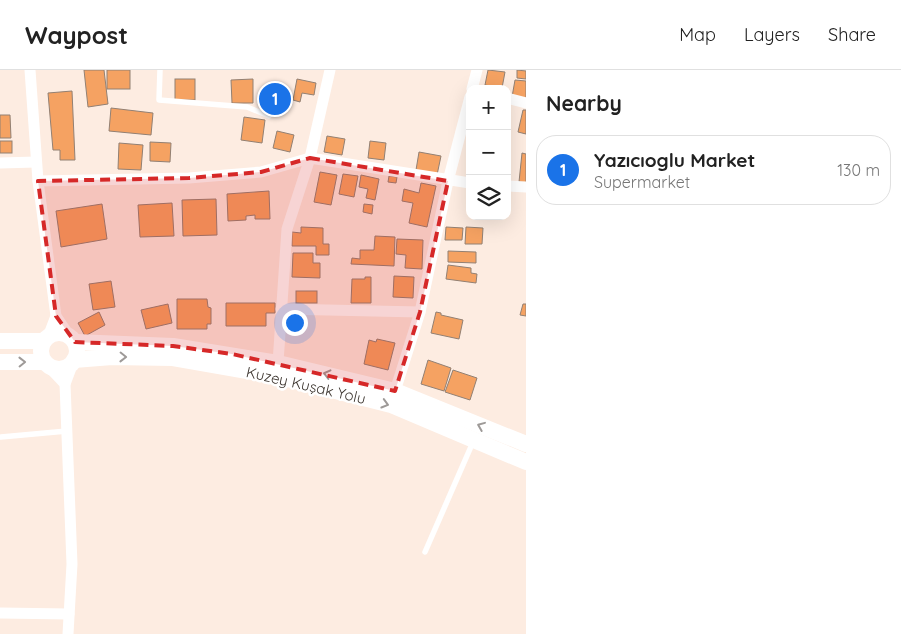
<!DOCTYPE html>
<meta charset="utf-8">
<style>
body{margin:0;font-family:Quicksand,sans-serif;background:#f2f2f2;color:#222}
.controls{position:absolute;right:15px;top:15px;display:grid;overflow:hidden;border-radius:10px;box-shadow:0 5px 20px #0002}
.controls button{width:45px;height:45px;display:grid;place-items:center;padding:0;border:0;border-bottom:1px solid #e0e0e0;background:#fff;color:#222;font:25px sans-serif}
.you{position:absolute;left:294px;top:252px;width:18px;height:18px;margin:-12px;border:4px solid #fff;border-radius:50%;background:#1a73e8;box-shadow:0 0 0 8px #1a73e833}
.badge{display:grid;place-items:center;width:32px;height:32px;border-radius:50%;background:#1a73e8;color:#fff;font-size:16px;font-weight:700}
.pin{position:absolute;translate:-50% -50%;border:2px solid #fff;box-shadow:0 1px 5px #0006}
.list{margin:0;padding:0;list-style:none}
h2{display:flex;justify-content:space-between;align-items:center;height:65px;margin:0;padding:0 20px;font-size:21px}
h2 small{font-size:16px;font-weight:400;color:#767676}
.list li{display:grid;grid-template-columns:32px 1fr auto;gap:15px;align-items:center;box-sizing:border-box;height:70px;margin:0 10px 10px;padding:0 10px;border:1px solid #e0e0e0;border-radius:20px}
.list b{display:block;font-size:19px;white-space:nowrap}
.list p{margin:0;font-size:16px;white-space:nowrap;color:#767676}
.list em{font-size:16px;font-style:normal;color:#767676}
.icon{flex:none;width:28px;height:28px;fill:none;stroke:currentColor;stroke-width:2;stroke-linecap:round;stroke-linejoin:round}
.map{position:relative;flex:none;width:526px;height:564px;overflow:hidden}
header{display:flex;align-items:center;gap:30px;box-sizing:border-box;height:70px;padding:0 25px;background:#fff;border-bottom:1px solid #e0e0e0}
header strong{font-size:24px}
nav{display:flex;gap:28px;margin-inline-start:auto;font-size:18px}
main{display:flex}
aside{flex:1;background:#fff}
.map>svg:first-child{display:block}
.building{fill:#f5a262;stroke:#928073}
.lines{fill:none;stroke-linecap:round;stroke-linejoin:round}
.lane{stroke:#fff;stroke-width:5.5}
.street{stroke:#fff;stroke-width:11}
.secondary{stroke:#fff;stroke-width:16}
.oneway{stroke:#9e9a98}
.marked{fill:#d62828;fill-opacity:0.2;stroke:#d62828;stroke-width:4;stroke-dasharray:10 6;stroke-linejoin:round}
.labels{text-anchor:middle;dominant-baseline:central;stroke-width:5;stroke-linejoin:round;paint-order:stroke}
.street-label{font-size:15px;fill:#3d3630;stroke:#fff}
</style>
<header>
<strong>Waypost</strong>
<nav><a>Map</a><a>Layers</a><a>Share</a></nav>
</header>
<main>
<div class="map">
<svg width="526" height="564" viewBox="0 0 526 564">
<rect width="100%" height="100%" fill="#fdece1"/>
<g class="building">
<polygon points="84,0 104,0 108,34 88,37"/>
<rect x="107" y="0" width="23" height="19"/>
<polygon points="488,0 505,2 502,18 485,15"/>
<polygon points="517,0 526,1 526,9 517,8"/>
<rect x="175" y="9" width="20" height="21"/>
<polygon points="253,9 253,33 232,33 231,10"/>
<polygon points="297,9 316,13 314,25 302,23 300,32 293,30"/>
<polygon points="515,10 526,11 526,30 512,27"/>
<polygon points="72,21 75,90 60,90 60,80 53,80 48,23"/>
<polygon points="111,38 153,43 151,65 109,61"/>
<polygon points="523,40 526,40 526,64 518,62"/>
<polygon points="0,45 10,45 11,68 0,68"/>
<polygon points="244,47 265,50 262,73 241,70"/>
<polygon points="277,61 294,65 290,82 273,78"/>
<polygon points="327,66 345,69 342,85 324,82"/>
<rect x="0" y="71" width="12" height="12"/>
<polygon points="370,71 386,73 384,90 368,88"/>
<polygon points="150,72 171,73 170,92 150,91"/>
<polygon points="119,73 143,75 141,100 118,99"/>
<polygon points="419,82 441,86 437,105 416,100"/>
<polygon points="522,83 526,84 526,113 519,112"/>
<polygon points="320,102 337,105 331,135 314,132"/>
<polygon points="343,104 358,106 354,127 339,124"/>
<polygon points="361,105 379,109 375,130 366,128 368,119 359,117"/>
<polygon points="389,106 397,107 396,113 388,112"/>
<polygon points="421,113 436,116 427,157 409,153 413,133 402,131 404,119 419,123"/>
<polygon points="269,121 270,149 255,149 255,145 246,146 246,150 228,151 227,124"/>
<polygon points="216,129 217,165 183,166 182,130"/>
<polygon points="172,133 174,166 140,167 138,135"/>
<polygon points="102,134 107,169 61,177 56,141"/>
<polygon points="364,134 373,135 372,144 363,142"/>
<polygon points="301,157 323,158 323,174 329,174 329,185 316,185 316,176 292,176 292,162 301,163"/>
<polygon points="446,157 463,158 462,170 445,170"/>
<polygon points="466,157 483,158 482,174 465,174"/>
<polygon points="375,166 395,167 394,196 351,194 352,188 360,189 360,180 374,180"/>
<polygon points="397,169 423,170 422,199 405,198 406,185 396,184"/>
<polygon points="448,181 476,182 476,193 448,192"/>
<polygon points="293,183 313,183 313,193 320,193 320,208 292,207"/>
<polygon points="448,195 471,198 471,203 477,204 476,213 446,209"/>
<polygon points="394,206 414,207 413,228 393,227"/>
<polygon points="365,207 371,207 371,233 351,233 352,209 365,209"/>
<polygon points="111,211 115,237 93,240 89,214"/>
<rect x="296" y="221" width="21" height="12"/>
<polygon points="177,229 207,229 208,237 211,238 211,254 207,254 207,259 177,259"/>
<polygon points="226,233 275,233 275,243 266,243 266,256 226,256"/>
<polygon points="168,234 172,253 146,259 141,240"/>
<polygon points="523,234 526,234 526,246 520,245"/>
<polygon points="99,242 105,255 85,266 78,253"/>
<polygon points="436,242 441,243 441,245 463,250 459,269 431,263"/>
<polygon points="377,269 395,273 388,300 364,294 369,270 376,272"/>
<polygon points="428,290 451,298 444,321 421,314"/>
<polygon points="453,300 477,308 470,330 445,322"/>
</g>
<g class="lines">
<g class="lane">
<polyline points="160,0 159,30 247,37 269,46"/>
<polyline points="1,367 67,361"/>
<polyline points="425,482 473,372"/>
</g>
<g class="street">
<polyline points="30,0 38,111 56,246 71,268"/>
<polyline points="472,19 477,0"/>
<polyline points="507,28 526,33"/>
<polyline points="0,93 36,92"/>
<polyline points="38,111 189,108 261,102 310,88 470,113"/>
<polyline points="507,116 526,117"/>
<polyline points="281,239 420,242"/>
<polyline points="48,267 56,246"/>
<polyline points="278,293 287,159 310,88 330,0"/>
<polyline points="48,296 65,314"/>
<polyline points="395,321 420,242 448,111 470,27"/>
<polyline points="0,543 69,544"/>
<polyline points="68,564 72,494 65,314 74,290"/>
</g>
<g class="secondary">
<circle cx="59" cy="281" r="18"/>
<polyline points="0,271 44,271"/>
<polyline points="75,272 173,276 278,293 395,321 526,374"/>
<polyline points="74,290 112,287 173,288 276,306 391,335 526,392"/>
<polyline points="0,292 44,292"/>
</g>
</g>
<defs><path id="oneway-chevron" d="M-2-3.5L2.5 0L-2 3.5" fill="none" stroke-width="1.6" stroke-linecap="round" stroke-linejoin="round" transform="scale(1.25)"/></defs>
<g class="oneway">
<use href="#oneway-chevron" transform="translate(123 287) rotate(1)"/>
<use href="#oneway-chevron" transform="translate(22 292) rotate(-1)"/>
<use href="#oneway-chevron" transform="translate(327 304) rotate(-166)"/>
<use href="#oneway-chevron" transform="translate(385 334) rotate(16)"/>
<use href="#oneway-chevron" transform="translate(481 356) rotate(-158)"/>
</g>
<path class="marked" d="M 310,88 L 448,111 L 420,242 L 395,321 L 232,284 L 173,276 L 75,272 L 56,246 L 38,111 L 189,108 L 261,102 Z"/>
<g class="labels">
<g class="street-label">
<text transform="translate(306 315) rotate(13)">Kuzey Kuşak Yolu</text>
</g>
</g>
</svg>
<div class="controls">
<button>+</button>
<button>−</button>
<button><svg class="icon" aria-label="layers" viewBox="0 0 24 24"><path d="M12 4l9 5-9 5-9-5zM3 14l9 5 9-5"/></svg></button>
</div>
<div class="you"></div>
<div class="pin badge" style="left:275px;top:29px">1</div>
</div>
<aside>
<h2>Nearby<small></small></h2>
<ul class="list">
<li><span class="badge">1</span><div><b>Yazıcıoglu Market</b><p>Supermarket</p></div><em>130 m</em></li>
</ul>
</aside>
</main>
